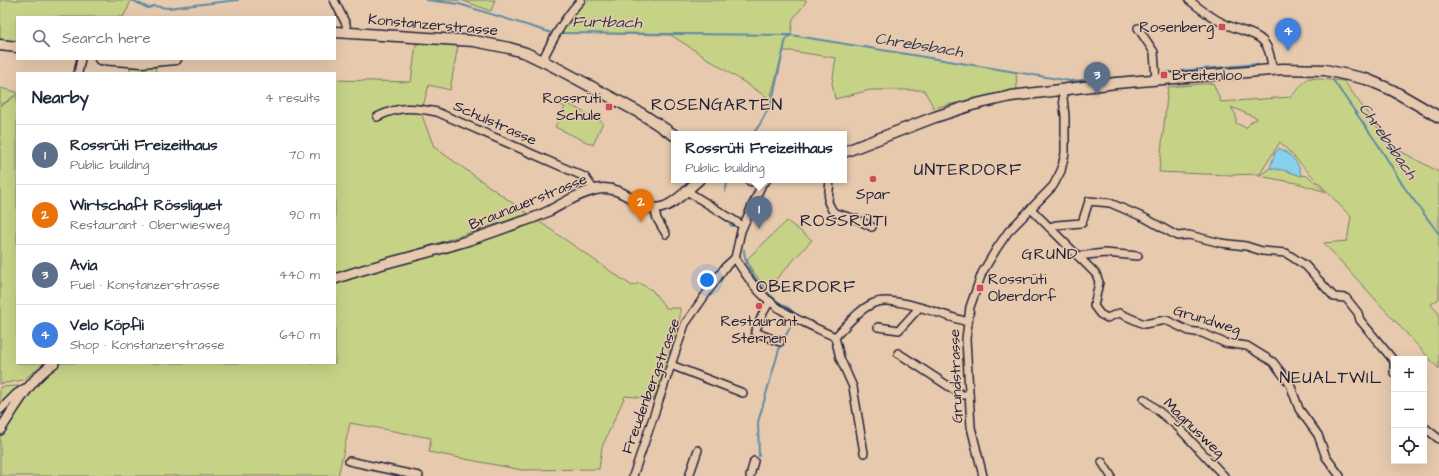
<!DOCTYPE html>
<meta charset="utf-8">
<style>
body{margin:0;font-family:"Architects Daughter",sans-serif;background:#f2f2f3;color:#1f2937}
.controls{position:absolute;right:12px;bottom:12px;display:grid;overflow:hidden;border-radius:0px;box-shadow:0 4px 16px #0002}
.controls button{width:36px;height:36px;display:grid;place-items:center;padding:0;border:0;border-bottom:1px solid #e0e1e3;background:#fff;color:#1f2937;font:20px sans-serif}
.you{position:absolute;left:707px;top:280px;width:14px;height:14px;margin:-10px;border:3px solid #fff;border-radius:50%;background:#1a73e8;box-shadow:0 0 0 6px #1a73e833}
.badge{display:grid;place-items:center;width:26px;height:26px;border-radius:50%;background:#d93025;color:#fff;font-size:13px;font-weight:700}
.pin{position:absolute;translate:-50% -33px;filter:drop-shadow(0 1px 2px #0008)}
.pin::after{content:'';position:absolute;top:21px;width:14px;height:12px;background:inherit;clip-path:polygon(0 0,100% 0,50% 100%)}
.popup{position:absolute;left:671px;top:131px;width:176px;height:52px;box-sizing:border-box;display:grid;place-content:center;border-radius:0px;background:#fff;filter:drop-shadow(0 1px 3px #0005);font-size:13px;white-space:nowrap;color:#747a83}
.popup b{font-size:15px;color:#1f2937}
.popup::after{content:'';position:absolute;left:50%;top:100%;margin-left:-8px;border:8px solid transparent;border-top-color:#fff}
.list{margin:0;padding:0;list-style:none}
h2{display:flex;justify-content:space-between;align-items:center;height:52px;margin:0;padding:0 16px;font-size:17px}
h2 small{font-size:13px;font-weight:400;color:#747a83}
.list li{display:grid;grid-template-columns:26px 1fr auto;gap:12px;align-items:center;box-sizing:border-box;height:60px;padding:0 16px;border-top:1px solid #e0e1e3}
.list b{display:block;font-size:15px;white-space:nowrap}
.list p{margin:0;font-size:13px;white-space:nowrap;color:#747a83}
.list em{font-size:13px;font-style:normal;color:#747a83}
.icon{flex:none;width:22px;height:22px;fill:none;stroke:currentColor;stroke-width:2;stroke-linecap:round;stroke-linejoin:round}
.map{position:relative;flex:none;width:1439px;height:476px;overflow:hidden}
.search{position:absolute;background:#fff;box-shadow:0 4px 16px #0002;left:16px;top:16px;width:320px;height:44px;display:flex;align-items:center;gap:10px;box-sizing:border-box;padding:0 14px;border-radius:0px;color:#747a83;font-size:15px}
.panel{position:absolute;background:#fff;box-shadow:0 4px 16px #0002;left:16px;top:72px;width:320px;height:292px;border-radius:0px}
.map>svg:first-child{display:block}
.green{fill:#c6d387;stroke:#747a61;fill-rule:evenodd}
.water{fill:#88d1ea;stroke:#5f8ba4}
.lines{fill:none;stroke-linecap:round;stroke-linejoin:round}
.stream{stroke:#5f8ba4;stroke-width:2}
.minor-casing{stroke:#22223b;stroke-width:10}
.tertiary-casing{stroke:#22223b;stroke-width:12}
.secondary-casing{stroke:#22223b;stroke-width:13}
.minor{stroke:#e7caae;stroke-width:7}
.tertiary{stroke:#e7caae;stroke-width:9}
.secondary{stroke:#e7caae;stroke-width:10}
.poi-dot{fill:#d1495b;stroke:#e7caae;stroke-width:1.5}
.labels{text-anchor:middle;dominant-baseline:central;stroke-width:3;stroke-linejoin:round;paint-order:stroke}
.street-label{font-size:15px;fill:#22223b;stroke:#e7caae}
.poi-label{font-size:15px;fill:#22223b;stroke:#e7caae;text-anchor:end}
.water-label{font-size:16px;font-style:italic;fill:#313c55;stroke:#e7caae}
.neighbourhood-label{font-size:16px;letter-spacing:1px;fill:#22223b;stroke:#e7caae}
.quarter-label{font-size:17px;letter-spacing:1px;fill:#22223b;stroke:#e7caae}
</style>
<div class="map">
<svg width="1439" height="476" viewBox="0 0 1439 476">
<rect width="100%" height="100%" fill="#e7caae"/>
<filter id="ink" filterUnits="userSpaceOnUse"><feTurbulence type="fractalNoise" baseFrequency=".025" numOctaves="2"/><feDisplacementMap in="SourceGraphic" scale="8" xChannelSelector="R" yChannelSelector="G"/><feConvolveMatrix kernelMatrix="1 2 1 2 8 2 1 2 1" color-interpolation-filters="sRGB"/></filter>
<g filter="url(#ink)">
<g class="green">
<polygon points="0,0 131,0 128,8 123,17 17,17 17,42 0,40"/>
<polygon points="436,0 495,0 491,11 461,0"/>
<polygon points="587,0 806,0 806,2 793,19 791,35 1016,72 1017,89 934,108 924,90 870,90 835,99 832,83 836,58 791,51 783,51 770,99 671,35 560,33 571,16"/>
<polygon points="416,44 458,45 450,90 429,85 421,113 434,147 528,214 335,276 335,80 411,82"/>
<polygon points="130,65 155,67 156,73 130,73"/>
<path d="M 1308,78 L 1344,81 L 1391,146 L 1439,172 L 1439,299 L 1431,304 L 1439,314 L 1439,369 L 1324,243 L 1347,241 L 1351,217 L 1280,142 L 1260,174 L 1229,175 L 1159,172 L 1168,87 L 1213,83 L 1221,102 L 1291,97 ZM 1231,107 L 1257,118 L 1257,119 L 1252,121 L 1246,128 L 1236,123 L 1236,115 Z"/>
<polygon points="0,88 17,92 17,363 45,363 23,380 0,384 0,107 16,95 0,106"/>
<polygon points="558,99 603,122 593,145 555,127 565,107 556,103"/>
<path d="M 1270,168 C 1283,167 1295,176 1308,176 L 1326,192 L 1297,183 L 1259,176 Z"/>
<polygon points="534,218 632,286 639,283 652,290 666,308 680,308 680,317 655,399 625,396 602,447 599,469 522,470 429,452 431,438 350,423 338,476 0,476 0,436 39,380 58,364 61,363 335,363 335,282"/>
<path d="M 787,221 L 812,240 L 767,289 C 759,279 751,271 747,259 Z"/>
<polygon points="18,386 19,387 0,407 0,387"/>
</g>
<path class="water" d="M 1279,148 C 1290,153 1301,165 1301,176 L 1287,171 L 1270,168 L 1275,153 Z"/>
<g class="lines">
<g class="stream">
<polyline points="132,0 148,8 154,6 168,8 238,0"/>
<polyline points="426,0 459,4 552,33 791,35 1070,81 1150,75"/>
<polyline points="1180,71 1257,64"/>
<polyline points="1162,73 1171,72"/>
<polyline points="1333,80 1379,146 1404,187 1439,234"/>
<polyline points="753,134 760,124 772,101 785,43 787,37 790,36"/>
<polyline points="725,192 728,180"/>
<polyline points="723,217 732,226"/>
<path d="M 744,250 C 744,268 763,290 777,301 C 782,305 792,308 794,314"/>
<polyline points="759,456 758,422 780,346 792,324"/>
</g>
<g class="minor-casing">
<g id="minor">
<polyline points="334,0 346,24 347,32"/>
<path d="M 1189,0 C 1200,9 1212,18 1225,24 C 1254,37 1269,31 1272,69"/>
<polyline points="1138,28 1154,52 1156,80"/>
<path d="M 542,61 C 553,38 564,18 581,0"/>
<polyline points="78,73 81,59"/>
<path d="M 377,117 C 399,106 414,107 437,112 L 585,177 L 594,190"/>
<polyline points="830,180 828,202 832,210 835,213 856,219 872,227"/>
<polyline points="687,190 690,193 743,226"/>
<polyline points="654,208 657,219 666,234"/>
<polyline points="1031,209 1096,274 1099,282 1094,306 1100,314 1107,318 1119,313 1144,324 1166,320 1189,331 1202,333 1225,343 1247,346 1273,362 1290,384 1299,409 1318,435 1326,457 1340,476"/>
<polyline points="1049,227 1056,225 1082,223 1089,201 1110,203 1145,218 1177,236 1189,235 1221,243 1246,246 1262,251 1286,253 1306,266 1334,297 1346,298 1358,313 1360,320 1394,361 1394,373"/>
<polyline points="1078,256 1105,253 1138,256"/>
<path d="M 735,258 C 744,272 754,288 767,299 C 786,316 812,326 835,337 C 846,326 859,309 874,303 C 893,294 946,317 968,322"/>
<polyline points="770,301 763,313 755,332 780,342"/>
<polyline points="878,327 899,330 919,308"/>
<polyline points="835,337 840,358 853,387 864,453"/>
<polyline points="898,353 962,395 969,395"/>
<polyline points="671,365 743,393"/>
<polyline points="1144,399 1179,428 1224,476"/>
<polyline points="0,410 16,394 25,388 28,389"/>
<polyline points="1424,427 1439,439"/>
<polyline points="349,461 419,476"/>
<polyline points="1102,462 1111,476"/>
<polyline points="633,476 685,324 725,267 735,258 741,231 762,184 762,180"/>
<polyline points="689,476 698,450"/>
<polyline points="750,476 754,461"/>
<polyline points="983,476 971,427 966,339 970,307 982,273 997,248 1008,232 1053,186 1061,171 1065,153 1065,116 1062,89"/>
</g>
</g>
<g class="tertiary-casing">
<g id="tertiary">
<path d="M 335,279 C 376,264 419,256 460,243 C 480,237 499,230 518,223 C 528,220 539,216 549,211 C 564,203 581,192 598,189 C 627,184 642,217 666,206 C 678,201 689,188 699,180"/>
<path d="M 0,430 C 16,406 30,379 54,363"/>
</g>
</g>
<g class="secondary-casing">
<g id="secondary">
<polyline points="335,32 474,41 509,48 526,53 553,66 642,114 674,135"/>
<polyline points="0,45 17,47"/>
<polyline points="100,59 142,62 176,59"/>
<polyline points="844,152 935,117 972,105 1011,96 1116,83 1283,69 1325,70 1366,79 1392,90 1439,117"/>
<polyline points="750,180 765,180"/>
</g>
</g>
<use href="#minor" class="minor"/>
<use href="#tertiary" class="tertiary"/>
<use href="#secondary" class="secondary"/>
</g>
</g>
<g class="poi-dot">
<rect x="1218" y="23" width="8" height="8" rx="2"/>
<rect x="1160" y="71" width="8" height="8" rx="2"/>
<rect x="605" y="103" width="8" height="8" rx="2"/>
<circle cx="873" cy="179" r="4"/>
<rect x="976" y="284" width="8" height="8" rx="2"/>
<circle cx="759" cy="306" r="4"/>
</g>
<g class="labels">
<g class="street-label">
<text transform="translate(433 25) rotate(5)">Konstanzerstrasse</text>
<text transform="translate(495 123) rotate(24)">Schulstrasse</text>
<text transform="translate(528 202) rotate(-22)">Braunauerstrasse</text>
<text transform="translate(1207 320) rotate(17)">Grundweg</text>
<text transform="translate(956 376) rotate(-92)">Grundstrasse</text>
<text transform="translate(651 386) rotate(-70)">Freudenbergstrasse</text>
<text transform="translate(1194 428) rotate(44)">Magnusweg</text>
</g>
<g class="poi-label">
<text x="1214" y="27">Rosenberg</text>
<text x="1172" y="75" text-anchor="start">Breitenloo</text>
<text x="601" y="98">Rossrüti<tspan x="601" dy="17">Schule</tspan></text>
<text x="873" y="194" text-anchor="middle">Spar</text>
<text x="988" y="279" text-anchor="start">Rossrüti<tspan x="988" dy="17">Oberdorf</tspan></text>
<text x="759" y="321" text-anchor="middle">Restaurant<tspan x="759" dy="17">Sternen</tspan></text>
</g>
<g class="water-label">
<text transform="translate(607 22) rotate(1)">Furtbach</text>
<text transform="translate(919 45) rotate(9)">Chrebsbach</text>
<text transform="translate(1388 141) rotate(55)">Chrebsbach</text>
</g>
<g class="neighbourhood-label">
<text x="1050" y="254">GRUND</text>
</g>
<g class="quarter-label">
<text x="717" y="105">ROSENGARTEN</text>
<text x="968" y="170">UNTERDORF</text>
<text x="844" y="221">ROSSRÜTI</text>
<text x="806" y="287">OBERDORF</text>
<text x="1331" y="378">NEUALTWIL</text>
</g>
</g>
</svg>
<div class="controls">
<button>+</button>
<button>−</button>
<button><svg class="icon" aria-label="locate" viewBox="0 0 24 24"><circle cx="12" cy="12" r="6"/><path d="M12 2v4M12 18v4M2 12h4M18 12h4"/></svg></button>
</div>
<div class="you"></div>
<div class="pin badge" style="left:759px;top:229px;background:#5c6f8a">1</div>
<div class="popup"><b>Rossrüti Freizeithaus</b>Public building</div>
<div class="pin badge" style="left:641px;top:222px;background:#e8710a">2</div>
<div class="pin badge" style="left:1097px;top:95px;background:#5c6f8a">3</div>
<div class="pin badge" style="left:1288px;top:51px;background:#3f7fe0">4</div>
<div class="search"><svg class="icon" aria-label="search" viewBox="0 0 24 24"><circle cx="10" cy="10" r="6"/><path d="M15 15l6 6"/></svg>Search here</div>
<section class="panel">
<h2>Nearby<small>4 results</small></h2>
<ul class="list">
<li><span class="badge" style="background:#5c6f8a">1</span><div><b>Rossrüti Freizeithaus</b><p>Public building</p></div><em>70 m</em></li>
<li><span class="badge" style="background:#e8710a">2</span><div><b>Wirtschaft Rössliguet</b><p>Restaurant · Oberwiesweg</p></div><em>90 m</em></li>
<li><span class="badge" style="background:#5c6f8a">3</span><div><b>Avia</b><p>Fuel · Konstanzerstrasse</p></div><em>440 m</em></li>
<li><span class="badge" style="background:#3f7fe0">4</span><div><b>Velo Köpfli</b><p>Shop · Konstanzerstrasse</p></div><em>640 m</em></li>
</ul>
</section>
</div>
